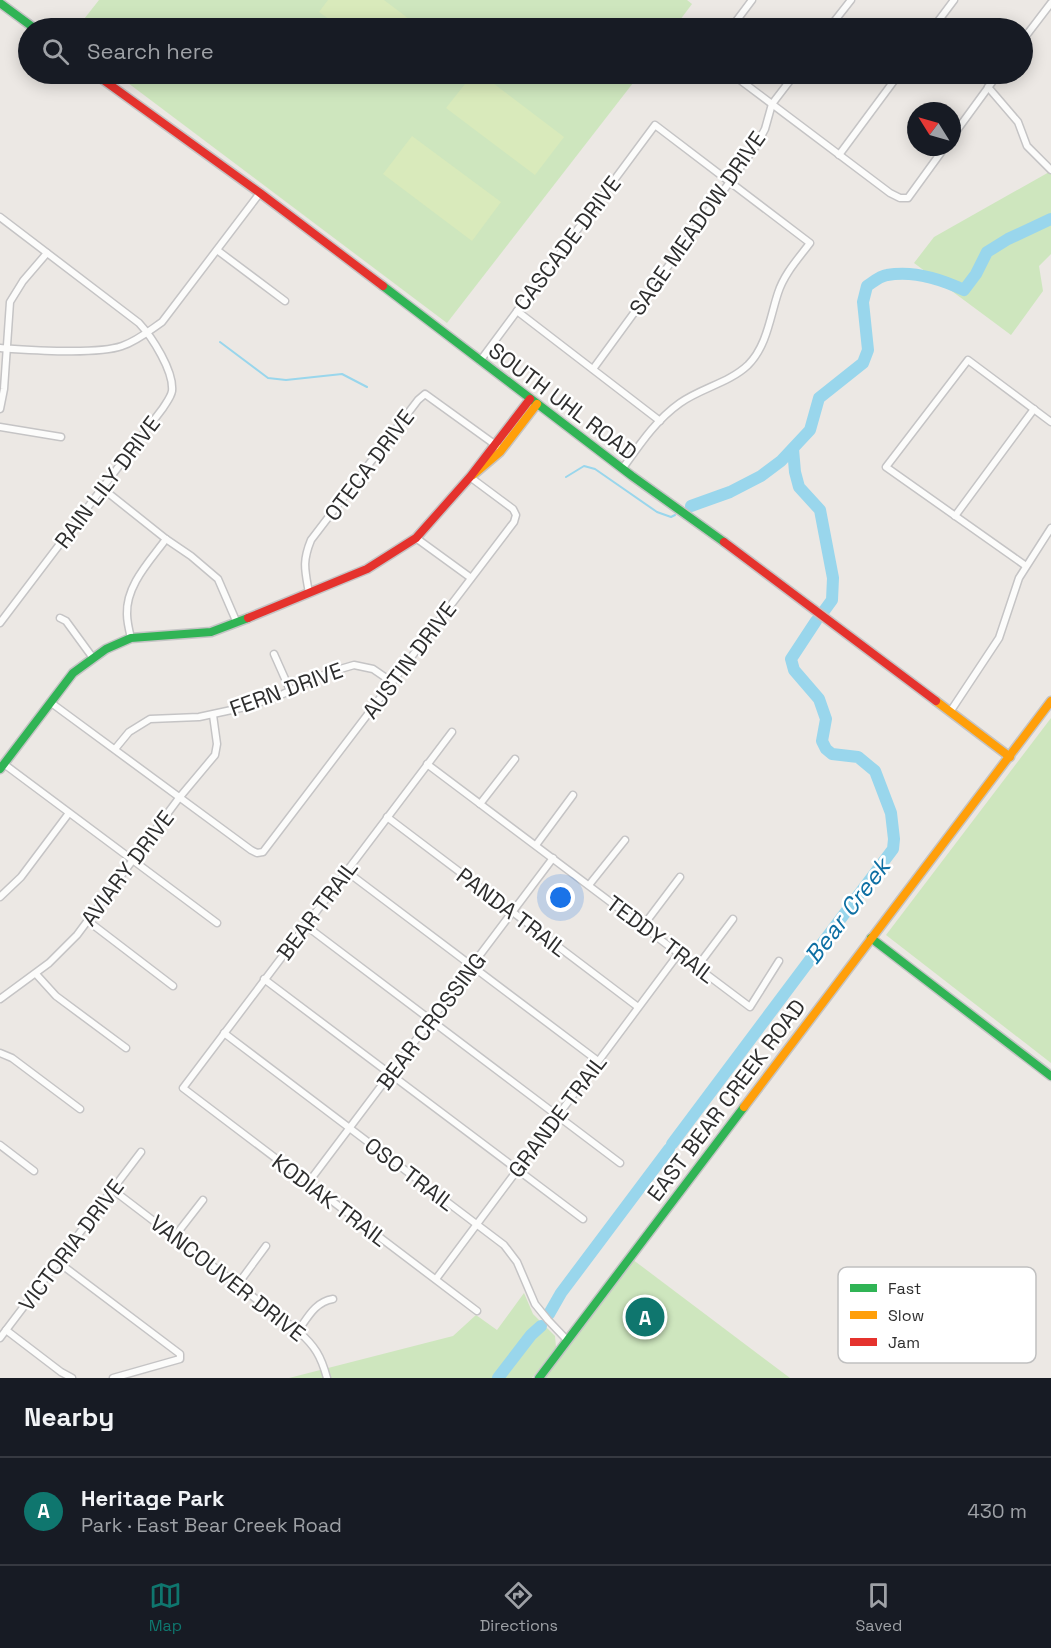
<!DOCTYPE html>
<meta charset="utf-8">
<style>
body{margin:0;font-family:"Space Grotesk",sans-serif;background:#242831;color:#f1f3f6}
.compass{position:absolute;left:907px;top:102px;width:54px;height:54px;border-radius:50%;background:#171b24;box-shadow:0 3px 15px #0003;rotate:307deg}
.you{position:absolute;left:561px;top:898px;width:21px;height:21px;margin:-15px;border:4px solid #fff;border-radius:50%;background:#1a73e8;box-shadow:0 0 0 9px #1a73e833}
.badge{display:grid;place-items:center;width:39px;height:39px;border-radius:50%;background:#0f766e;color:#fff;font-size:20px;font-weight:700}
.pin{position:absolute;translate:-50% -50%;border:3px solid #fff;box-shadow:0 2px 6px #0006}
.list{margin:0;padding:0;list-style:none}
h2{display:flex;justify-content:space-between;align-items:center;height:78px;margin:0;padding:0 24px;font-size:26px}
h2 small{font-size:20px;font-weight:400;color:#9ea1a6}
.list li{display:grid;grid-template-columns:39px 1fr auto;gap:18px;align-items:center;box-sizing:border-box;height:108px;padding:0 24px;border-top:2px solid #363941}
.list b{display:block;font-size:22px;white-space:nowrap}
.list p{margin:0;font-size:20px;white-space:nowrap;color:#9ea1a6}
.list em{font-size:20px;font-style:normal;color:#9ea1a6}
.icon{flex:none;width:33px;height:33px;fill:none;stroke:currentColor;stroke-width:2;stroke-linecap:round;stroke-linejoin:round}
.map{position:relative;flex:none;width:1051px;height:1378px;overflow:hidden}
.search{position:absolute;background:#171b24;box-shadow:0 3px 15px #0003;left:18px;right:18px;top:18px;height:66px;display:flex;align-items:center;gap:15px;box-sizing:border-box;padding:0 21px;border-radius:33px;color:#9ea1a6;font-size:22px}
.sheet{height:186px;background:#171b24}
nav{display:flex;justify-content:space-around;align-items:center;box-sizing:border-box;height:84px;border-top:2px solid #363941;background:#171b24;font-size:16px;color:#9ea1a6}
nav a{display:grid;justify-items:center;gap:3px}
nav .on{color:#0f766e}
.map>svg:first-child{display:block}
.green{fill:#cee6be}
.pitch{fill:#d9eabb}
.lines{fill:none;stroke-linecap:round;stroke-linejoin:round}
.stream{stroke:#99d6ec;stroke-width:2}
.river{stroke:#99d6ec;stroke-width:12}
.street-casing{stroke:#c5c4c5;stroke-width:9}
.fast-casing{stroke:#c5c4c5;stroke-width:11}
.slow-casing{stroke:#c5c4c5;stroke-width:11}
.jam-casing{stroke:#c5c4c5;stroke-width:11}
.street{stroke:#fcfcfb;stroke-width:6}
.fast{stroke:#30b455;stroke-width:8}
.slow{stroke:#ff9f0a;stroke-width:8}
.jam{stroke:#e5322d;stroke-width:8}
.labels{text-anchor:middle;dominant-baseline:central;stroke-width:5;stroke-linejoin:round;paint-order:stroke}
.street-label{font-size:22px;fill:#2e2e2e;stroke:#fff}
.water-label{font-size:24px;font-style:italic;fill:#0d6fa3;stroke:#fff}
.key{fill:#fff;stroke:#c0c0c0;stroke-width:1.5}
.key-label{font-size:16px;fill:#2e2e2e}
</style>
<div class="map">
<svg width="1051" height="1378" viewBox="0 0 1051 1378">
<rect width="100%" height="100%" fill="#ece8e4"/>
<g class="green">
<polygon points="99,0 687,0 692,4 674,28 77,28"/>
<polygon points="116,74 640,74 447,323"/>
<polygon points="1051,171 1051,254 1039,266 1043,291 1011,335 914,263 934,237"/>
<polygon points="1051,718 1051,1063 886,935"/>
<polygon points="628,1256 790,1378 536,1378"/>
<polygon points="524,1293 533,1314 555,1336 556,1347 532,1378 289,1378 453,1336 476,1315 497,1330"/>
</g>
<g class="pitch">
<polygon points="328,0 384,0 421,28 341,28 319,12"/>
<polygon points="473,74 481,74 564,137 535,175 446,108"/>
<polygon points="412,136 501,202 472,241 383,174"/>
</g>
<g class="lines">
<g class="stream">
<polyline points="220,342 268,378 286,380 342,374 367,387"/>
<polyline points="566,477 584,466 595,469 657,512 671,517 675,515"/>
</g>
<g class="river">
<polyline points="793,449 795,472 799,487 820,510 833,578 832,600 824,611"/>
<path d="M 691,506 L 730,492 L 761,476 L 781,461 L 810,430 L 819,398 L 863,363 L 868,350 L 863,302 L 867,286 C 873,282 880,276 887,275 C 914,270 941,279 964,290 L 976,274 L 987,252 L 1008,239 L 1051,219"/>
<polyline points="672,1144 893,849 894,839 891,813 875,771 858,757 832,754 826,749 822,741 826,719 819,699 794,670 791,659 816,621"/>
<polyline points="549,1314 561,1293 669,1149"/>
<polyline points="498,1378 531,1335 541,1326"/>
</g>
<g class="street-casing">
<g id="street">
<polyline points="731,28 752,0"/>
<polyline points="829,28 851,0"/>
<polyline points="933,28 954,0"/>
<polyline points="1022,41 1051,3"/>
<polyline points="732,74 890,193 900,198 908,198 945,147"/>
<polyline points="988,87 1018,122 1027,146 1051,170"/>
<polyline points="952,137 998,74"/>
<polyline points="839,155 899,74"/>
<path d="M 0,217 L 139,323 C 152,337 174,371 172,391 C 171,397 166,403 163,408 L 0,623"/>
<polyline points="217,250 285,301"/>
<polyline points="517,311 660,421"/>
<path d="M 0,348 C 29,350 97,355 122,346 C 137,341 149,331 162,322 L 260,193"/>
<path d="M 480,361 L 655,125 L 810,243 C 798,259 784,274 778,293 C 770,317 767,346 748,365 C 729,383 701,388 680,403 C 656,420 640,444 623,468"/>
<polyline points="593,369 756,146 765,129 772,104 795,74"/>
<polyline points="0,409 4,389 10,302 23,281 47,253"/>
<polyline points="0,427 61,437"/>
<polyline points="102,488 166,539 191,556 218,579 237,623"/>
<polyline points="955,516 1034,409"/>
<polyline points="416,538 471,578"/>
<polyline points="1026,566 886,467 968,360 1051,422"/>
<path d="M 309,593 C 305,570 302,562 311,540 L 418,400 L 425,394 L 497,446"/>
<polyline points="60,618 66,621 93,658"/>
<path d="M 131,638 C 129,630 127,622 127,614 C 126,585 150,561 166,539"/>
<polyline points="274,654 290,690"/>
<polyline points="50,702 251,850 257,853 263,852 514,522 516,515 513,509 470,477"/>
<polyline points="950,712 999,638 1019,578 1051,528"/>
<polyline points="452,732 183,1088 477,1311"/>
<polyline points="115,749 129,732 150,719 199,717 250,706 283,694 330,672 354,665 373,669 392,682"/>
<polyline points="4,764 217,923"/>
<polyline points="427,764 750,1007 779,961"/>
<polyline points="480,804 515,759"/>
<polyline points="387,817 638,1007"/>
<polyline points="536,845 573,795"/>
<polyline points="346,871 598,1061"/>
<polyline points="589,885 625,840"/>
<polyline points="0,897 21,877 69,813"/>
<polyline points="88,921 173,986"/>
<polyline points="305,925 620,1163"/>
<polyline points="643,926 680,877"/>
<polyline points="697,967 733,919"/>
<polyline points="36,974 56,996 126,1048"/>
<polyline points="264,979 583,1219"/>
<polyline points="0,999 49,963 77,935 179,798 215,755 217,744 213,715"/>
<polyline points="224,1033 504,1245 517,1262 535,1304 548,1320 567,1340"/>
<polyline points="0,1053 12,1058 80,1109"/>
<polyline points="0,1145 34,1171"/>
<polyline points="308,1183 553,858"/>
<path d="M 113,1190 L 298,1331 C 315,1346 321,1356 327,1378"/>
<polyline points="175,1236 203,1200"/>
<polyline points="58,1262 180,1354 180,1359 113,1378"/>
<polyline points="436,1279 679,953"/>
<polyline points="238,1284 266,1246"/>
<polyline points="6,1330 61,1372 72,1378"/>
<path d="M 298,1331 C 308,1317 315,1302 333,1299"/>
<polyline points="0,1338 141,1152"/>
</g>
</g>
<g class="fast-casing">
<g id="fast">
<polyline points="0,3 34,28"/>
<polyline points="383,286 632,476 724,542"/>
<polyline points="0,769 73,673 106,649 131,638 211,632 248,618"/>
<polyline points="871,938 1051,1076"/>
<polyline points="539,1378 744,1107"/>
</g>
</g>
<g class="slow-casing">
<g id="slow">
<polyline points="473,475 500,452 537,404"/>
<polyline points="936,701 1010,757"/>
<polyline points="744,1107 1051,701"/>
</g>
</g>
<g class="jam-casing">
<g id="jam">
<polyline points="95,74 260,193 383,286"/>
<polyline points="724,542 936,701"/>
<polyline points="248,618 367,569 416,538 470,477 530,399"/>
</g>
</g>
<use href="#street" class="street"/>
<use href="#fast" class="fast"/>
<use href="#slow" class="slow"/>
<use href="#jam" class="jam"/>
</g>
<g class="labels">
<g class="street-label">
<text transform="translate(697 223) rotate(-55)">SAGE MEADOW DRIVE</text>
<text transform="translate(567 243) rotate(-53)">CASCADE DRIVE</text>
<text transform="translate(563 401) rotate(37)">SOUTH UHL ROAD</text>
<text transform="translate(369 465) rotate(-53)">OTECA DRIVE</text>
<text transform="translate(107 482) rotate(-53)">RAIN LILY DRIVE</text>
<text transform="translate(409 660) rotate(-53)">AUSTIN DRIVE</text>
<text transform="translate(286 689) rotate(-20)">FERN DRIVE</text>
<text transform="translate(127 868) rotate(-53)">AVIARY DRIVE</text>
<text transform="translate(317 910) rotate(-53)">BEAR TRAIL</text>
<text transform="translate(512 912) rotate(37)">PANDA TRAIL</text>
<text transform="translate(661 939) rotate(37)">TEDDY TRAIL</text>
<text transform="translate(431 1021) rotate(-53)">BEAR CROSSING</text>
<text transform="translate(726 1100) rotate(-53)">EAST BEAR CREEK ROAD</text>
<text transform="translate(557 1116) rotate(-53)">GRANDE TRAIL</text>
<text transform="translate(410 1174) rotate(37)">OSO TRAIL</text>
<text transform="translate(330 1200) rotate(37)">KODIAK TRAIL</text>
<text transform="translate(71 1245) rotate(-53)">VICTORIA DRIVE</text>
<text transform="translate(228 1278) rotate(38)">VANCOUVER DRIVE</text>
</g>
<g class="water-label">
<text transform="translate(847 911) rotate(-53)">Bear Creek</text>
</g>
</g>
<rect x="838" y="1267" width="198" height="96" rx="9" class="key"/>
<rect x="850" y="1284" width="27" height="8" fill="#30b455"/>
<rect x="850" y="1311" width="27" height="8" fill="#ff9f0a"/>
<rect x="850" y="1338" width="27" height="8" fill="#e5322d"/>
<g class="key-label">
<text x="888" y="1294">Fast</text>
<text x="888" y="1321">Slow</text>
<text x="888" y="1348">Jam</text>
</g>
</svg>
<svg class="compass" viewBox="-18 -18 36 36"><path d="M0-13l5 13h-10z" fill="#e53935"/><path d="M0 13l5-13h-10z" fill="#9ea1a6"/></svg>
<div class="you"></div>
<div class="pin badge" style="left:645px;top:1317px">A</div>
<div class="search"><svg class="icon" aria-label="search" viewBox="0 0 24 24"><circle cx="10" cy="10" r="6"/><path d="M15 15l6 6"/></svg>Search here</div>
</div>
<section class="sheet">
<h2>Nearby<small></small></h2>
<ul class="list">
<li><span class="badge">A</span><div><b>Heritage Park</b><p>Park · East Bear Creek Road</p></div><em>430 m</em></li>
</ul>
</section>
<nav>
<a class="on"><svg class="icon" aria-label="map" viewBox="0 0 24 24"><path d="M3 6l6-2 6 2 6-2v14l-6 2-6-2-6 2zM9 4v14M15 6v14"/></svg>Map</a>
<a><svg class="icon" aria-label="directions" viewBox="0 0 24 24"><path d="M12 3l9 9-9 9-9-9zM9 14v-3h6M13 9l2 2-2 2"/></svg>Directions</a>
<a><svg class="icon" aria-label="saved" viewBox="0 0 24 24"><path d="M7 4h10v16l-5-4-5 4z"/></svg>Saved</a>
</nav>
